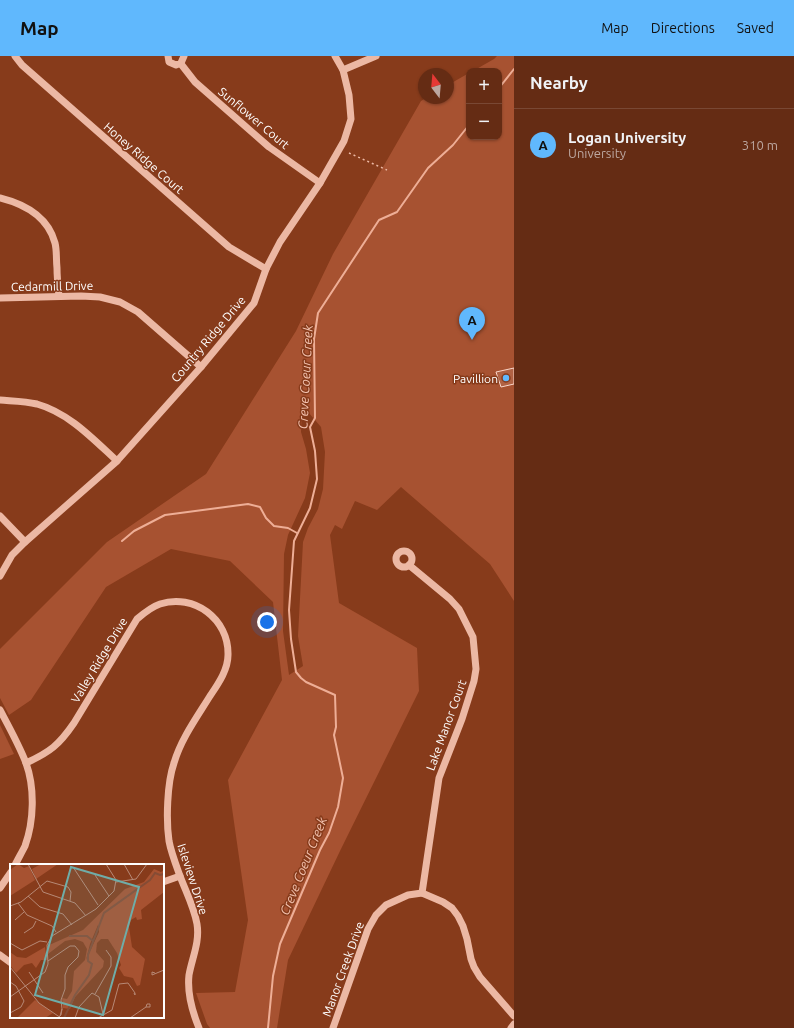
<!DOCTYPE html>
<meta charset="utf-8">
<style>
body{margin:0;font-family:Ubuntu,sans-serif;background:#6d3822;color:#f1f3f6}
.controls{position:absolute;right:12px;top:12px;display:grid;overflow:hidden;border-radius:8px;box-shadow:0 1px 3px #0004}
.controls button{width:36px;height:36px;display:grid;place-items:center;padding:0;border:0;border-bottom:1px solid #794834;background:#652c14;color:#f1f3f6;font:20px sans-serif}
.compass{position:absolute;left:418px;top:12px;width:36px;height:36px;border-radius:50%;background:#652c14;box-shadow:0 1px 3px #0004;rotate:344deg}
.you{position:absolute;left:267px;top:566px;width:14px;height:14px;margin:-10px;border:3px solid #fff;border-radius:50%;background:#1a73e8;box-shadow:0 0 0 6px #1a73e833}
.badge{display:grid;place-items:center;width:26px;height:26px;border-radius:50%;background:#60b8fd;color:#111;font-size:13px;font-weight:700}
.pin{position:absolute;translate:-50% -33px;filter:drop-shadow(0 1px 2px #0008)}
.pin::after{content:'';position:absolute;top:21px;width:14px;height:12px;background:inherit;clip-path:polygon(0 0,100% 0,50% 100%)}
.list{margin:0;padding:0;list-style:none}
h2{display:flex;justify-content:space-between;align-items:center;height:52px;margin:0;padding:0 16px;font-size:17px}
h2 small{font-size:13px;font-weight:400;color:#bca7a0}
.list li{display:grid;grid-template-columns:26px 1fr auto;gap:12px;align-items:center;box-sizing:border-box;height:72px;padding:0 16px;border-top:1px solid #794834}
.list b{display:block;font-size:15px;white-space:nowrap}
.list p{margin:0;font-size:13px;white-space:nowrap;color:#bca7a0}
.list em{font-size:13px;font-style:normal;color:#bca7a0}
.map{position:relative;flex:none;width:514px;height:972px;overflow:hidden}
header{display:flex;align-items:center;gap:24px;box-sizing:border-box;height:56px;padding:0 20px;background:#60b8fd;color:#111}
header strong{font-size:19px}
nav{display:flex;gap:22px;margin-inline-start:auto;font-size:14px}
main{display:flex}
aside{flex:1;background:#652c14}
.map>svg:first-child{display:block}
.green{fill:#a75231;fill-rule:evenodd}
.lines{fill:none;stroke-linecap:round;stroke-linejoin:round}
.stream{stroke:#eeae96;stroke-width:2}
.building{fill:#b06244;stroke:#f9d6c9}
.path{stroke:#ecb8a4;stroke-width:1.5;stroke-dasharray:2 3;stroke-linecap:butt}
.minor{stroke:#ecb8a4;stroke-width:7}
.poi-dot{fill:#60b8fd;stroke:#873b1b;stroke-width:1.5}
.labels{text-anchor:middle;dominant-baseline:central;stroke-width:3;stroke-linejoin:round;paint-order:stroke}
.street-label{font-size:12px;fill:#fff;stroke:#873b1b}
.poi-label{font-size:12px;fill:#fff;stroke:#873b1b;text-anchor:end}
.water-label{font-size:13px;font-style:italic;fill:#f3c2af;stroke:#873b1b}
.inset-river{fill:none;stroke:#854c35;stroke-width:2}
.inset-road{fill:none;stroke:#b78976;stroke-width:1}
.view{fill:#6fada8;fill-opacity:0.15;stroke:#6fada8;stroke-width:2}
.inset-edge{fill:none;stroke:#fff;stroke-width:2}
</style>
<header>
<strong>Map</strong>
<nav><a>Map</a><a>Directions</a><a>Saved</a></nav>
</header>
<main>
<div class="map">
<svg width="514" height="972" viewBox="0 0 514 972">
<rect width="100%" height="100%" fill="#873b1b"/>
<g class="green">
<path d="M 497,0 L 514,0 L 514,545 L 490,508 L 401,431 L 377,454 L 355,445 L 342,473 L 335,469 L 330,479 L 339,547 L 417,592 L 419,635 L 340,795 L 288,904 L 277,972 L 210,972 L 207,968 L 196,937 L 235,936 L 248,864 L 228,724 L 282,624 L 273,546 L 230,505 L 171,493 L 106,531 L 31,644 L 9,659 L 0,642 L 0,593 L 107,486 L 206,418 L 296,275 L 333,198 L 421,45 L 426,42 L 448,42 L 448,29 L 469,17 L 469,81 L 499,81 L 499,15 L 473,15 L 494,3 ZM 302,349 L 321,371 L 325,396 L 323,433 L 318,453 L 308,472 L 303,486 L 298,580 L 303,610 L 289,619 L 283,575 L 284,498 L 288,479 L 305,442 L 310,417 L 306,393 L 301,376 Z"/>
<polygon points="0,669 14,698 0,703"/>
</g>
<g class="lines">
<g class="stream">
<polyline points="499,32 514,13"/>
<polyline points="122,485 134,475 165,459 248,448 260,451 266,462 274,470 288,472 297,477"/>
<polyline points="268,972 273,920 280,888 320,794 329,777 338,751 343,722 334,679 336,671 335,639 306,626 301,622 296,616 291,583 289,554 294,485 310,452 317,423 315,395 310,371 315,362 314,283 318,257 379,164 397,156 428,112 453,89 469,69"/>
</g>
</g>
<polygon class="building" points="514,312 514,328 501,331 496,316"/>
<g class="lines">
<polyline class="path" points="349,97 387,114"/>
<g class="minor">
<polyline points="15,0 22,9 229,191 266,213"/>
<polyline points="168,0 169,6 176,9 181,7 184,0"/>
<polyline points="181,8 195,26 269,91 320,127"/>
<polyline points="343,14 376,0"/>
<path d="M 0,142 C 24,148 48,161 55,187 C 57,195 56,203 57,212 C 57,221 58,230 59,240"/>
<polyline points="0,242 81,240 100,241 120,246 138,256 201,311"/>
<path d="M 0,344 C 12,345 25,345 37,348 C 69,357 93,383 117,405"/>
<polyline points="0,460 25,486"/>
<circle cx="404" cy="503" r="8"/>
<polyline points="409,509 450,543 459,553 473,581 476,613 474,625 462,663 439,722 422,837"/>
<polyline points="0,520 12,499 25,486 117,405 201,311 254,247 266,213 280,186 320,127 344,85 351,63 349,39 343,14 335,0"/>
<path d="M 0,654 C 9,671 19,689 26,707 C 35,732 34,765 25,790 C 22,796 18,803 15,809"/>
<path d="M 26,707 C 50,696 59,689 74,667 L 137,563 C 144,557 151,551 160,548 C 194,537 229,563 228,599 C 228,614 218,628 210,640 C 197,661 181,683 174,707 C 167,727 166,764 169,785 C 171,796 176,809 180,820 C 186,836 194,851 197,868 C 200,886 192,902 189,919 C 187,937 192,955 199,972"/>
<polyline points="163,826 180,820"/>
<polyline points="0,832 11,816"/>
<polyline points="0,899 11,907"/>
<polyline points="333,972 368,873 376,859 386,849 408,839 422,837 443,846 452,852 458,860 463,870 467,883 471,903 474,911 480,921 514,960"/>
<polyline points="511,972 514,968"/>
</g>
</g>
<circle class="poi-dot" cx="506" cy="322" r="4"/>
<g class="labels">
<g class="street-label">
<text transform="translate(254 62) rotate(40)">Sunflower Court</text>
<text transform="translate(144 102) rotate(41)">Honey Ridge Court</text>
<text transform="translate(52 230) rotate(-1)">Cedarmill Drive</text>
<text transform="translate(208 283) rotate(-50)">Country Ridge Drive</text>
<text transform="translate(99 604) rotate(-59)">Valley Ridge Drive</text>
<text transform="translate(446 669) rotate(-70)">Lake Manor Court</text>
<text transform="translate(193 823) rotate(72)">Isleview Drive</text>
<text transform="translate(343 913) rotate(-70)">Manor Creek Drive</text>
</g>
<g class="poi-label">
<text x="498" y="322">Pavillion</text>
</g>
<g class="water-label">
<text transform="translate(305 321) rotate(-87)">Creve Coeur Creek</text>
<text transform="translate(303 810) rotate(-68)">Creve Coeur Creek</text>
</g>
</g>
<g transform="translate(10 808)">
<rect width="154" height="154" fill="#873b1b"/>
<path d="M 8,0 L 14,4 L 19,2 L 25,16 L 0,32 L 0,6 ZM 31,0 L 48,0 L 26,15 L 22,5 ZM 144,5 L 151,8 L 154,6 L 154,28 L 131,46 L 132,55 L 127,56 L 126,53 L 121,56 L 119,63 L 122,83 L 135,95 L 130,121 L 127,122 L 123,114 L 114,112 L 109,104 L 111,101 L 107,89 L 98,75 L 91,75 L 87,79 L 86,88 L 94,97 L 93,103 L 65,133 L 60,145 L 53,144 L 52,134 L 57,135 L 62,127 L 64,107 L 75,96 L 77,85 L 73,78 L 65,75 L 55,77 L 38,90 L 37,82 L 73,66 L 115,25 L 134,18 ZM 88,61 L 89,68 L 76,96 L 80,80 ZM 35,83 L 37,96 L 31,96 L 26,104 L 22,99 L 14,101 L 6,109 L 0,101 L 0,88 L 7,93 L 16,94 ZM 25,136 L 43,149 L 35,154 L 7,154 Z" fill="#a75231" fill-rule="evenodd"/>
<path class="inset-river" d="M 59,72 L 77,72 L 83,77M 54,154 L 65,131 L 79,111 L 82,100 L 78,97 L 78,91 L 94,49 L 140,16 L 145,9 L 150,11 L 154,10"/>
<path class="inset-road" d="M 18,0 L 33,28 L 65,39 L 76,52M 114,0 L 123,16M 63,3 L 88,41M 85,11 L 99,32M 106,18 L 126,15 L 137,0M 18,32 L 30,43 L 53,50 L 62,61M 8,39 L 17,51 L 42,62 L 46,68M 0,42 L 11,38 L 37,17 L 58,23 L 61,28 L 60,37M 5,56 L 14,48M 14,69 L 23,63 L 26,57M 0,79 L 12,86 L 30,77 L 37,78M 38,97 L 60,82 L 65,82 L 69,87 L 68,93 L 58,103 L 55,111 L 55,125 L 51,136 L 52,145M 0,103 L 29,139 L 51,154M 19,108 L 33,129M 145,109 L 142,108 L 142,111 L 154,106M 0,118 L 6,122 L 14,137 L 11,143 L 0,149M 85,130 L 101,102 L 101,93 L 96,86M 0,133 L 35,108 L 38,100 L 37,81 L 42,72 L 86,45 L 104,27 L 106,16 L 96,0M 137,140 L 140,140 L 140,143 L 136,143 ZM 48,154 L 51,151 L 52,145 L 50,152M 65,154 L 69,143 L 82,129 L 89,133 L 93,150M 88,154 L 102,146 L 109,120 L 118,119 L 125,129 L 125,131 L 124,129M 120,154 L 136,143"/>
<path class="view" d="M 61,3 L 129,23 L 93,151 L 25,131 Z"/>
<rect width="154" height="154" class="inset-edge"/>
</g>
</svg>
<div class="controls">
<button>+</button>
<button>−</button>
</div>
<svg class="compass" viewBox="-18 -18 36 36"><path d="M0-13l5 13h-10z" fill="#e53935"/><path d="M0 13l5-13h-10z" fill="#bca7a0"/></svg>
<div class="you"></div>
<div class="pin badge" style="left:472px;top:284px">A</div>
</div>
<aside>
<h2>Nearby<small></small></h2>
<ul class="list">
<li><span class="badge">A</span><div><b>Logan University</b><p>University</p></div><em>310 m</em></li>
</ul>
</aside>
</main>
